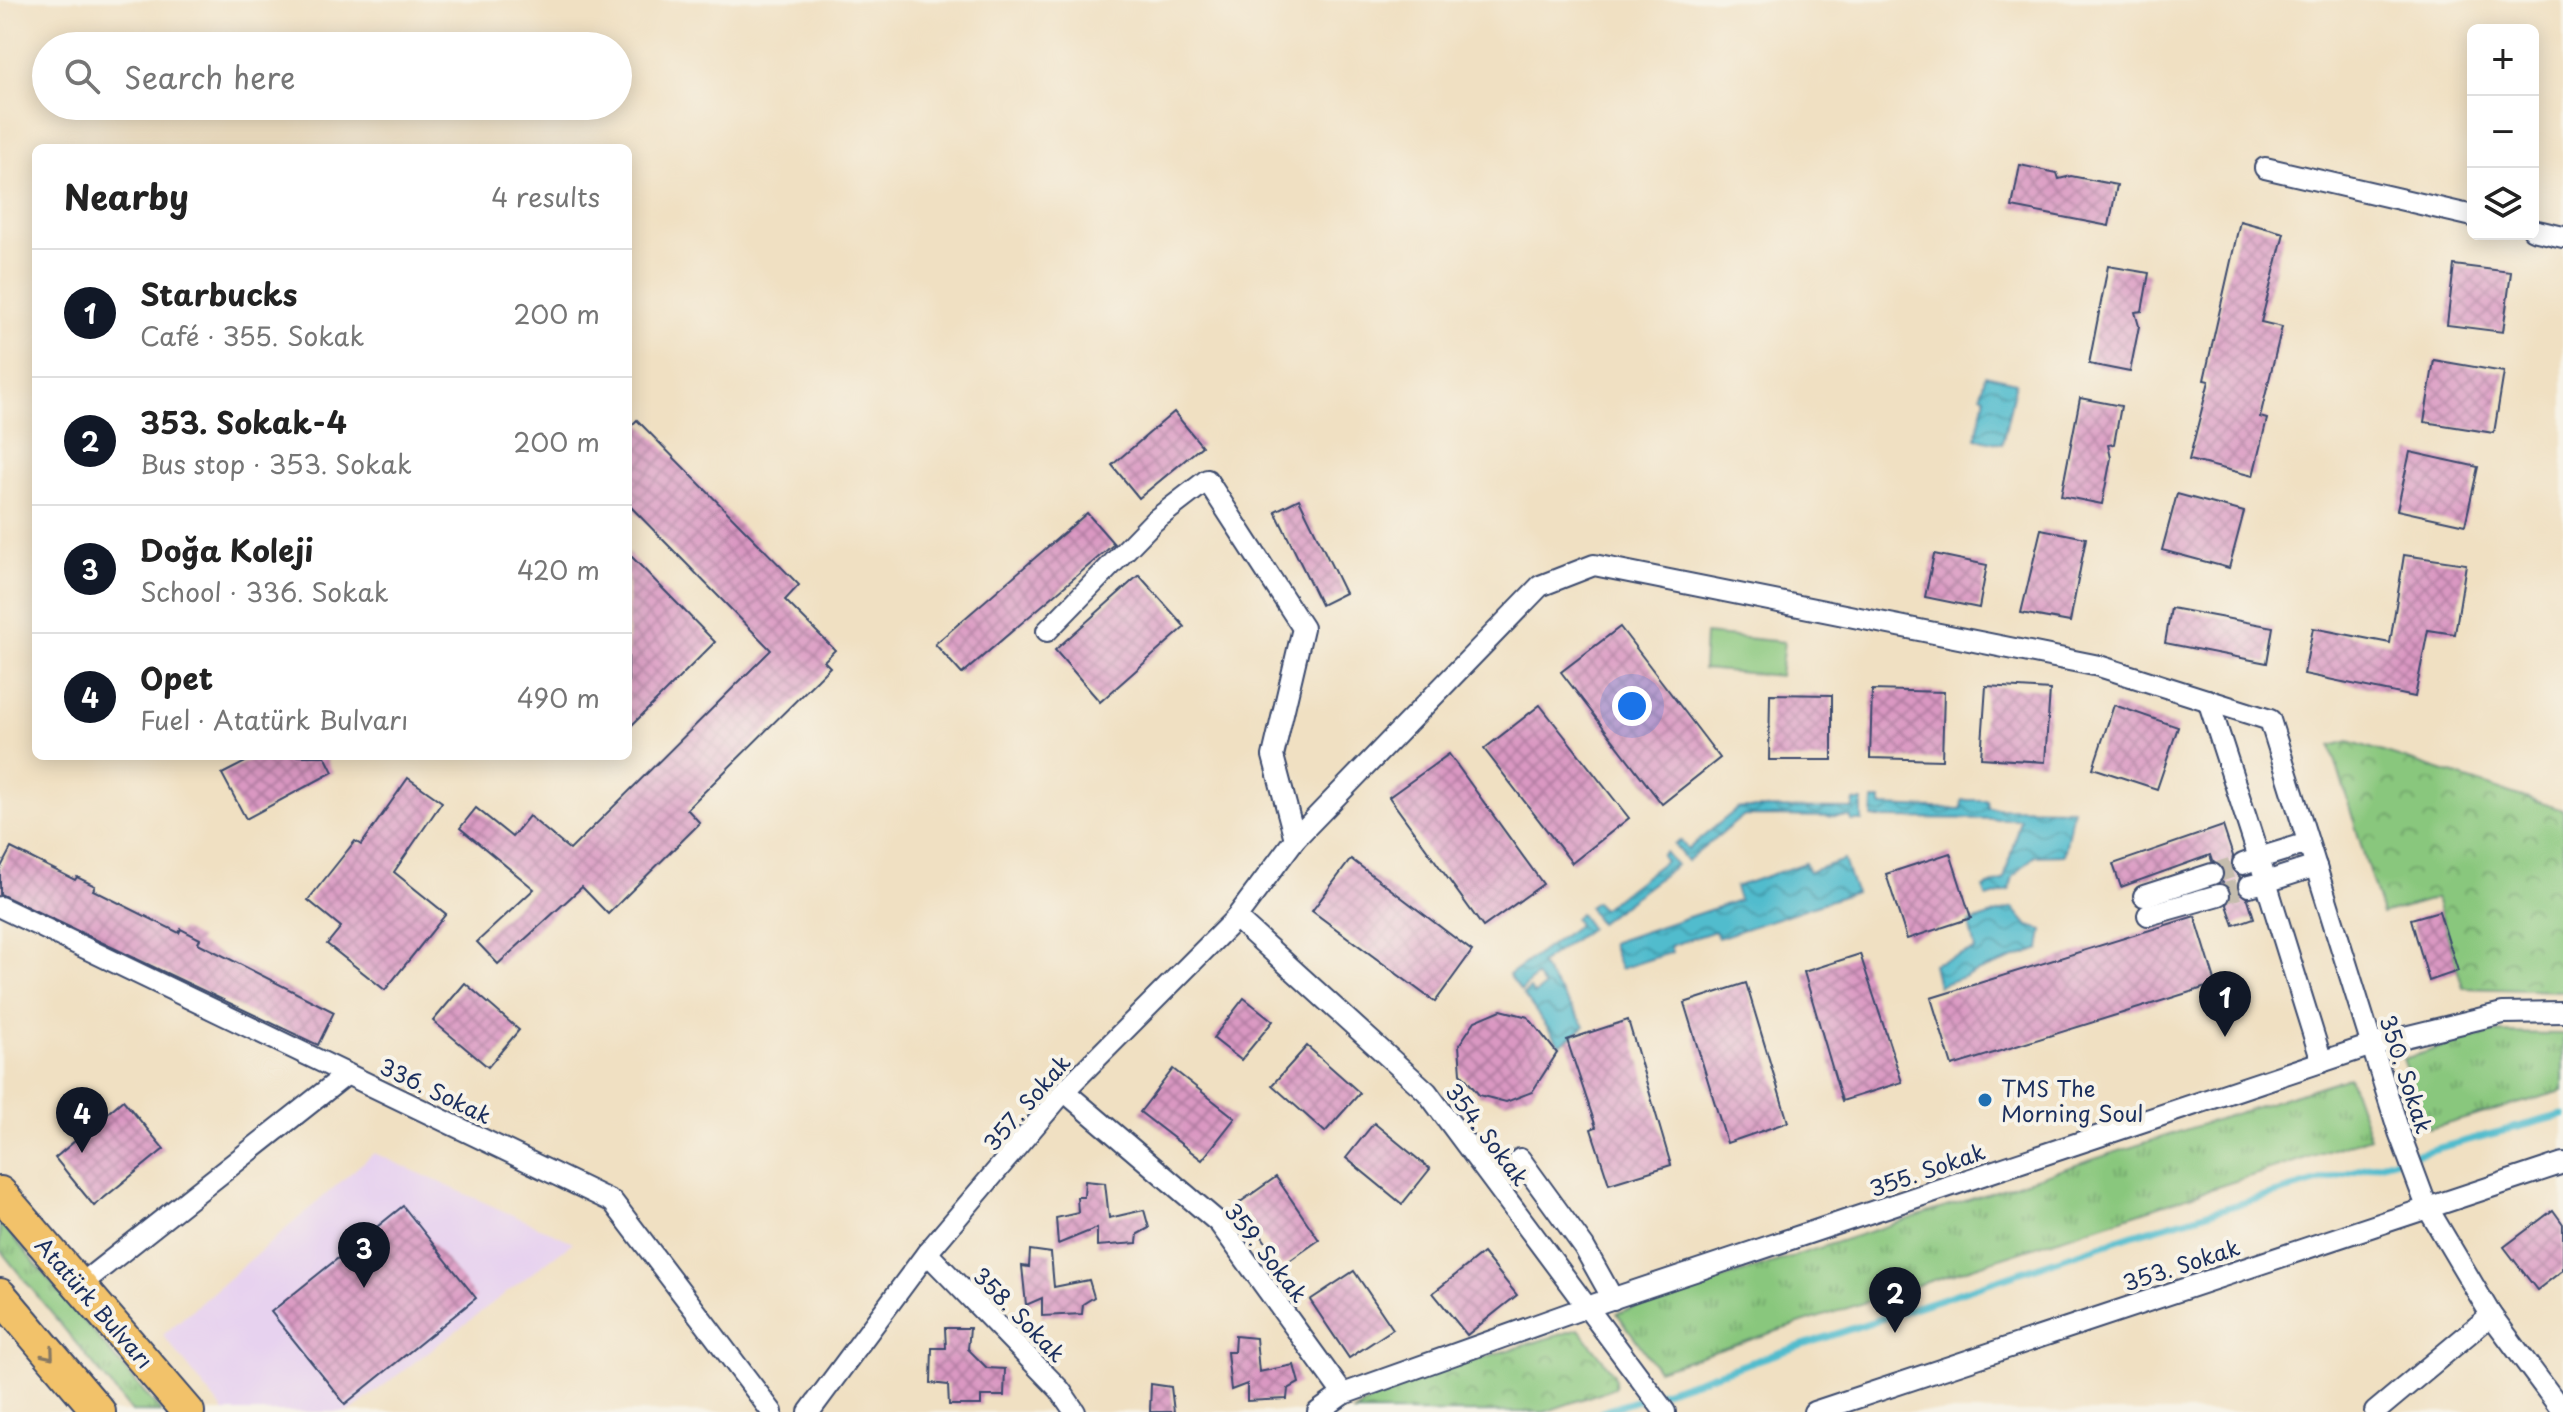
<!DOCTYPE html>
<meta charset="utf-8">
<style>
body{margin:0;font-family:"Playpen Sans",sans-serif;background:#f2f2f2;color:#222}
.controls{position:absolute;right:24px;top:24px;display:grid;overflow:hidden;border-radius:12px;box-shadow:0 4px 20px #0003}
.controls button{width:72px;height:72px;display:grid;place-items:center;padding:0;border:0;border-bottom:2px solid #e0e0e0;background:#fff;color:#222;font:40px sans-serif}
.you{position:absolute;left:1632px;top:706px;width:28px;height:28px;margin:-20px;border:6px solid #fff;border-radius:50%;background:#1a73e8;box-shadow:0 0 0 12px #1a73e833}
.badge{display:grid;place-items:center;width:52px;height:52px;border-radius:50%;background:#111827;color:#fff;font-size:26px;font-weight:700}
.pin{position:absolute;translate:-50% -66px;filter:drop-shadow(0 2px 4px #0008)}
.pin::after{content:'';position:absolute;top:42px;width:28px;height:24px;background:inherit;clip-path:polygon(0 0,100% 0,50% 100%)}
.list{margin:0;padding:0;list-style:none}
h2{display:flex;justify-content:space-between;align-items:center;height:104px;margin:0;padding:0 32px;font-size:34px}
h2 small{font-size:26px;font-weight:400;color:#767676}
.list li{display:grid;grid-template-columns:52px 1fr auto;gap:24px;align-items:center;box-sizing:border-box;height:128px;padding:0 32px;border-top:2px solid #e0e0e0}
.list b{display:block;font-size:30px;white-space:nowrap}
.list p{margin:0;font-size:26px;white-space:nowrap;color:#767676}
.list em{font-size:26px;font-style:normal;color:#767676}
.icon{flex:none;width:44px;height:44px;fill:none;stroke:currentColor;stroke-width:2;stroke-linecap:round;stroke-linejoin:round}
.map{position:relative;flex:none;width:2563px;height:1412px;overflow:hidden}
.search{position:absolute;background:#fff;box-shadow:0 4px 20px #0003;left:32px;top:32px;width:600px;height:88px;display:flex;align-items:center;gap:20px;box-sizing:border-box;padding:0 28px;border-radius:44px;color:#767676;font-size:30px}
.panel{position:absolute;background:#fff;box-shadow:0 4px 20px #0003;left:32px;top:144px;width:600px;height:616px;border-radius:12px}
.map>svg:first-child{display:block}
.built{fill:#e7d2ef}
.grass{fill:url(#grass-tufts);stroke:#527b6e;stroke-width:2}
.park{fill:url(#park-crowns);stroke:#527b6e;stroke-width:2}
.garden{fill:#89c77d;stroke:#527b6e;stroke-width:2}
.water{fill:url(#water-waves);stroke:#367696;stroke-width:2}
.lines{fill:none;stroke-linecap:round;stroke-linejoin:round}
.stream{stroke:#51bccd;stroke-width:7}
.building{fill:url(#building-cross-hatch)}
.street-tunnel{stroke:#c5bdae;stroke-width:20;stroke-dasharray:20 10;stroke-linecap:butt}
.street-casing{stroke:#3b4a6d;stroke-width:24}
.primary-casing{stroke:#3b4a6d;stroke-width:36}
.street{stroke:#fff;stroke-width:20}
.primary{stroke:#f2c26a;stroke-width:32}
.oneway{stroke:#867864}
.poi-dot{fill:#1f6fb2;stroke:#f7f3e8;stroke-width:3}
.labels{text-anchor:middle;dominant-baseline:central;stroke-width:8;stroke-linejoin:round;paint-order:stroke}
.street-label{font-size:22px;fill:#1b2f5e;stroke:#f7f3e8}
.poi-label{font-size:22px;fill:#1b2f5e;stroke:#f7f3e8;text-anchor:start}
</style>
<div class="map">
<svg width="2563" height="1412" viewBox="0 0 2563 1412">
<defs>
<pattern id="grass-tufts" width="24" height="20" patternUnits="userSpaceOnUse" patternTransform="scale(2)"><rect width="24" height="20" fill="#89c77d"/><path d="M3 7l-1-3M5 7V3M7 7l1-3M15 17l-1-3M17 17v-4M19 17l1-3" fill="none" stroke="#6fa26a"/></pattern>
<pattern id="park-crowns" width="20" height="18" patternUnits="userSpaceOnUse" patternTransform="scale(2)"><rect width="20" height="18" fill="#89c77d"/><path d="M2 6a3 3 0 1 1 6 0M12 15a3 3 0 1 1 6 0" fill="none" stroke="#6fa26a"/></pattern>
<pattern id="water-waves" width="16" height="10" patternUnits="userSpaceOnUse" patternTransform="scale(2)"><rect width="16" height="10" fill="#51bccd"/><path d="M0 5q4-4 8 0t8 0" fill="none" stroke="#4299aa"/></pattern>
<pattern id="building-cross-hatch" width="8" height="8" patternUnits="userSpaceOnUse" patternTransform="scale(2)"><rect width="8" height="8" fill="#da98c2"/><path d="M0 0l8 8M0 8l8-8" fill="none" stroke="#b07ca1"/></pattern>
</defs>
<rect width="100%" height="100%" fill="#f7f3e8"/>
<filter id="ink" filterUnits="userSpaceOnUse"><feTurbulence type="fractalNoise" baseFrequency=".0125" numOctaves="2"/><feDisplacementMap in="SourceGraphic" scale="16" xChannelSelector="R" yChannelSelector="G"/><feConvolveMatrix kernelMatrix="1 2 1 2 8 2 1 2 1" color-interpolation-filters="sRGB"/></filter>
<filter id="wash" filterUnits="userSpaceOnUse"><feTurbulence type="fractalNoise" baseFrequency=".006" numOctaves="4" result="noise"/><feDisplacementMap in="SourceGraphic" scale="32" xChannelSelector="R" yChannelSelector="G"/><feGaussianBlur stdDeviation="1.8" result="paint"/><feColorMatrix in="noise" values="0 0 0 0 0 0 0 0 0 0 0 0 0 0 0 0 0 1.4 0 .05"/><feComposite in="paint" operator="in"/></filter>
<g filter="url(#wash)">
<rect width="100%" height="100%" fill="#f0e0c2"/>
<polygon class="built" points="374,1153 573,1242 349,1412 224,1412 163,1335"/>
<g class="grass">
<polygon points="2490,1033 2563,1034 2563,1091 2429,1129 2403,1059"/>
<polygon points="2349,1077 2370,1137 1658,1370 1617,1313"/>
<polygon points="0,1222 161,1412 132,1412 0,1250"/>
</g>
<g class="park">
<polygon points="2349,741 2563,810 2563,991 2463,988 2436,898 2382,914 2331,746"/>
<polygon points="1579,1329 1614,1374 1616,1387 1545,1412 1354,1412 1394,1384"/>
</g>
<polygon class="garden" points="1705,634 1784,642 1780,676 1703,669"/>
<g class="water">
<polygon points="1985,375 2016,382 2002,444 1976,438 1985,397 1981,395"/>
<polygon points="1873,800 1881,800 1881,806 1961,809 1962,800 1987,800 1988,808 2073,809 2064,855 2034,856 2013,877 2009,891 1987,898 1983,888 2004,880 2020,819 1872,818"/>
<polygon points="1854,801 1862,801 1862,821 1851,821 1851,817 1743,816 1687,861 1674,845 1681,840 1688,849 1738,808 1853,809"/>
<polygon points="1665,852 1676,865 1599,923 1588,907 1595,902 1602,909 1665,861 1661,855"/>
<polygon points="1844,860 1855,892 1718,938 1715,931 1670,946 1672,952 1620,969 1611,943 1739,900 1735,887 1805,863 1809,872"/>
<polygon points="2013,908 2028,926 2043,930 2040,949 1938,986 1933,964 1975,950 1969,923"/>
<polygon points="1580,914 1590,928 1540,964 1585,1026 1560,1045 1523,994 1530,989 1534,995 1544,987 1536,976 1521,991 1509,975 1578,925 1574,918"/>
</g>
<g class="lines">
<polyline class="stream" points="1602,1412 2132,1235 2375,1165 2563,1115"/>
</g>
<g id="blocks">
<g class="building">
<polygon points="2020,165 2057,173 2059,179 2071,176 2117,185 2109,226 2012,207"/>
<polygon points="2240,221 2284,233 2261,322 2282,327 2260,417 2267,419 2253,476 2189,460 2209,381 2204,380"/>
<polygon points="2454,265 2511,272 2503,332 2447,325"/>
<polygon points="2108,266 2149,273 2142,311 2135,312 2139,326 2130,372 2089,364"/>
<polygon points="2434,360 2504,372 2494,433 2424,422"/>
<polygon points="2080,398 2121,406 2114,444 2108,445 2111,458 2102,504 2061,496"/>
<polygon points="1174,412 1202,446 1139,498 1112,465"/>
<polygon points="637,420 799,585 785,600 835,650 824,661 830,667 687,809 700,823 608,914 582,887 498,964 477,942 534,889 460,828 476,808 512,837 529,816 570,850 771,650 628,504 628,429"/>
<polygon points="2410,452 2478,467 2465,525 2397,510"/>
<polygon points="2177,494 2244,512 2229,568 2162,550"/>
<polygon points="1299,499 1345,593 1321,605 1275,511"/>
<polygon points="1087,513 1114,544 962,674 935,644"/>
<polygon points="2041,529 2086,538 2070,622 2021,613"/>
<polygon points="628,553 715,642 628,729"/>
<polygon points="1934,554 1987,565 1979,608 1925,597"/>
<polygon points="2404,555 2466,564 2455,634 2428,630 2415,697 2304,674 2313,628 2390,643"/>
<polygon points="1139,575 1185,627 1100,702 1055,650"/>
<polygon points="2171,608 2273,627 2267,663 2165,643"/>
<polygon points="1620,627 1720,758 1662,804 1561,672"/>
<polygon points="1986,686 2050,690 2045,762 1981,758"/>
<polygon points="1872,690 1944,692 1942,760 1870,758"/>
<polygon points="1770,694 1832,695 1832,760 1769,760"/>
<polygon points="1540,705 1629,818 1572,863 1484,749"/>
<polygon points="2114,705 2178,727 2157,789 2093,768"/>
<polygon points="1449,754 1543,884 1483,927 1389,797"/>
<polygon points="257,756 325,756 333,772 246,819 222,774"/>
<polygon points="408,778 442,802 394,872 446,914 385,990 327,944 341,927 308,900 355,841 361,845"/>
<polygon points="2223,826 2233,856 2231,868 2240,877 2237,890 2248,899 2254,918 2234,925 2227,905 2232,892 2222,882 2224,869 2212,861 2210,855 2121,887 2113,864"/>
<polygon points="11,848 75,880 77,877 95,886 93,890 179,933 181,929 200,939 198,943 334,1012 318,1045 0,894 0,869"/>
<polygon points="1950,853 1971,918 1907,939 1886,874"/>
<polygon points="1351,859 1472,951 1435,1002 1312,911"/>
<polygon points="2439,911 2458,971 2429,981 2411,919"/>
<polygon points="2195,916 2216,984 1952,1066 1931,998"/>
<polygon points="1860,954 1902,1082 1842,1101 1804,972"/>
<polygon points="465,983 519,1030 488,1067 433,1021"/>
<polygon points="1746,983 1788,1122 1727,1143 1684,1003"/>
<polygon points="1244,998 1273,1021 1241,1060 1213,1038"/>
<polygon points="1501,1010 1528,1017 1557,1053 1532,1092 1506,1102 1479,1095 1461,1073 1459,1045 1475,1021"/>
<polygon points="1628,1020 1671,1165 1609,1184 1591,1129 1596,1127 1567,1040"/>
<polygon points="1307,1046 1360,1093 1325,1132 1272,1085"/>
<polygon points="1173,1069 1235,1118 1202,1160 1140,1112"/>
<polygon points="123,1100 164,1149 94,1206 55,1158"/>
<polygon points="1374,1123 1430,1169 1402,1204 1346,1158"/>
<polygon points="1276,1177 1319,1240 1282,1266 1239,1203"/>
<polygon points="1085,1181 1105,1183 1109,1218 1144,1210 1149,1228 1138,1234 1137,1243 1097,1246 1097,1228 1058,1244 1056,1218 1078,1213 1077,1197 1084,1197"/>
<polygon points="403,1206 476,1298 345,1404 271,1312"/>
<polygon points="2553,1210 2563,1224 2563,1270 2537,1290 2504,1247"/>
<polygon points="1030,1250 1051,1253 1054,1287 1089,1280 1094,1297 1083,1304 1082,1314 1042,1316 1042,1298 1026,1305 1022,1266 1029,1267"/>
<polygon points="1483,1253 1517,1295 1467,1335 1433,1293"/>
<polygon points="1354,1271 1393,1329 1349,1358 1310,1300"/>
<polygon points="945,1328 970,1328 968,1349 987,1368 1005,1369 1004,1396 981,1396 981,1405 949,1405 948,1385 931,1383 932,1348 946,1348"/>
<polygon points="1235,1336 1256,1338 1259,1372 1294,1365 1299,1383 1288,1389 1287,1399 1247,1401 1247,1384 1231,1390 1227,1352 1234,1352"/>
<polygon points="1151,1384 1171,1387 1174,1412 1150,1412"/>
</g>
</g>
</g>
<g filter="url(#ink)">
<use href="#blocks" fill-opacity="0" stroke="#3b4a6d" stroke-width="2"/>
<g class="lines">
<g class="street-tunnel">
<polyline points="2212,874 2243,864"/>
<polyline points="2219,895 2249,886"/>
</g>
<g class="street-casing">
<g id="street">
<polyline points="2265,168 2473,216"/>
<polyline points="2533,230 2563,237"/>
<polyline points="1047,631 1154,521 1207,480 1303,628 1273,756 1295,839"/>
<polyline points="2208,700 2259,858 2243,864"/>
<polyline points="2316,866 2266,882 2322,1062"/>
<polyline points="2249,886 2266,882 2259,858 2308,843"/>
<polyline points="2144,896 2212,874"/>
<polyline points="0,907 613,1202 772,1412"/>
<polyline points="2148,915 2219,895"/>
<polyline points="1236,918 1427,1092 1665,1412"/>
<polyline points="1064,1091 1219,1223 1343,1394"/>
<polyline points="1520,1159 1584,1247 1613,1299"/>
<polyline points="927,1253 1060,1390 1075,1412"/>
<polyline points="80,1285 347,1074"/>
<polyline points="809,1412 927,1253 1064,1091 1236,918 1295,839 1540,586 1594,565 2099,666 2270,720 2399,1132 2427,1207 2491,1315 2563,1412"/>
<polyline points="1318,1412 1343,1394 1587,1307 2372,1045 2503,1013 2563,1012"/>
<polyline points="1814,1412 2563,1163"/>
<polyline points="2375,1412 2491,1315"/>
</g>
</g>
<g class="primary-casing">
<g id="primary">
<polyline points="0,1193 188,1412"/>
<polyline points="0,1295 99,1412"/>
</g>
</g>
<use href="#street" class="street"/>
<use href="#primary" class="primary"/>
</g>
<defs><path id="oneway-chevron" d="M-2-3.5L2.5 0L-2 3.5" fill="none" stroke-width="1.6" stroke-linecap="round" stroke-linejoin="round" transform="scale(2)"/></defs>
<use class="oneway" href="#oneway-chevron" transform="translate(49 1354) rotate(50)"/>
</g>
<circle class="poi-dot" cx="1985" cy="1100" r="8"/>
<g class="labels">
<g class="street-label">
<text transform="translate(2407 1074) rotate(72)">350. Sokak</text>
<text transform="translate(436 1090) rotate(26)">336. Sokak</text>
<text transform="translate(1026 1102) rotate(-49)">357. Sokak</text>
<text transform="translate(1488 1134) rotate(53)">354. Sokak</text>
<text transform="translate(1927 1169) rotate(-19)">355. Sokak</text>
<text transform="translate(1267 1252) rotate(52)">359. Sokak</text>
<text transform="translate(2181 1264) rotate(-18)">353. Sokak</text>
<text transform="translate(95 1302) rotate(49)">Atatürk Bulvarı</text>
<text transform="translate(1020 1314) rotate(46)">358. Sokak</text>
</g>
<g class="poi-label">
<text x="2001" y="1087">TMS The<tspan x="2001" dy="25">Morning Soul</tspan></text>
</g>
</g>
</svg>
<div class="controls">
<button>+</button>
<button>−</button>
<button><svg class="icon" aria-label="layers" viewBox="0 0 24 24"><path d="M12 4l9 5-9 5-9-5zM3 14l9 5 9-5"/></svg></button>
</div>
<div class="you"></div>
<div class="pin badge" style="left:2225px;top:1037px">1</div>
<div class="pin badge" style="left:1895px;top:1333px">2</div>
<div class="pin badge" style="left:364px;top:1288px">3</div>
<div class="pin badge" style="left:82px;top:1153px">4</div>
<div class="search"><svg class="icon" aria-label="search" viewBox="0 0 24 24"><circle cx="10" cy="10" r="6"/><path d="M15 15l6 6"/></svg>Search here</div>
<section class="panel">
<h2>Nearby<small>4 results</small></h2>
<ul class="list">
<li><span class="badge">1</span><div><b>Starbucks</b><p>Café · 355. Sokak</p></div><em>200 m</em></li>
<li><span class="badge">2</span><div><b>353. Sokak-4</b><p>Bus stop · 353. Sokak</p></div><em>200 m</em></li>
<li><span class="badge">3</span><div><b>Doğa Koleji</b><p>School · 336. Sokak</p></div><em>420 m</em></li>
<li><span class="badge">4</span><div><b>Opet</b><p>Fuel · Atatürk Bulvarı</p></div><em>490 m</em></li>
</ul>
</section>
</div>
